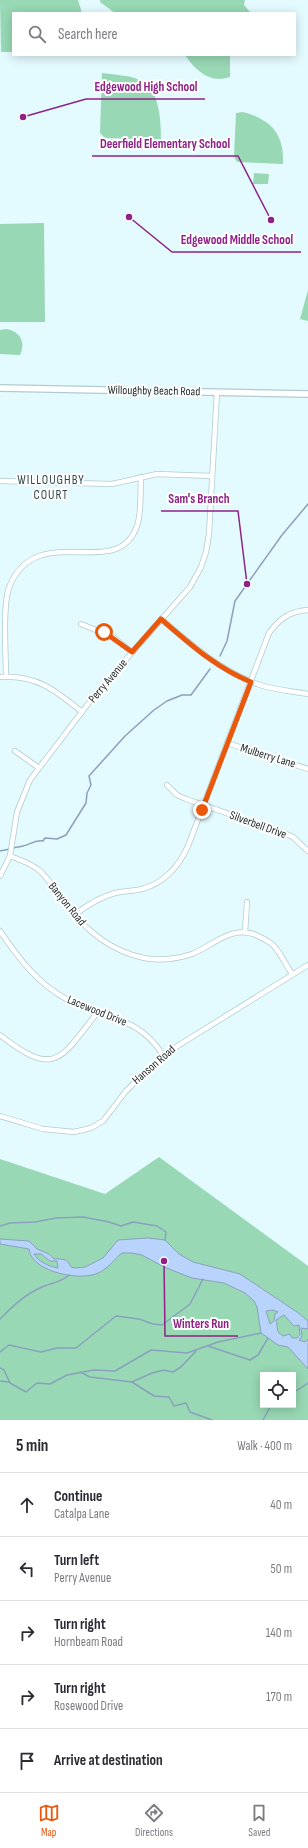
<!DOCTYPE html>
<meta charset="utf-8">
<style>
body{margin:0;font-family:"Sofia Sans Condensed",sans-serif;background:#f2f2f3;color:#2b2b33}
.controls{position:absolute;right:12px;bottom:12px;display:grid;overflow:hidden;border-radius:0px;box-shadow:0 2px 10px #0003}
.controls button{width:36px;height:36px;display:grid;place-items:center;padding:0;border:0;border-bottom:1px solid #e1e1e2;background:#fff;color:#2b2b33;font:20px sans-serif}
.stop{position:absolute;width:12px;height:12px;margin:-9px;border:3px solid #ea580c;border-radius:50%;background:#fff}
.stop.end{background:#ea580c;border-color:#fff;box-shadow:0 1px 4px #0008}
.list{margin:0;padding:0;list-style:none}
h2{display:flex;justify-content:space-between;align-items:center;height:52px;margin:0;padding:0 16px;font-size:17px}
h2 small{font-size:13px;font-weight:400;color:#7c7c81}
.list li{display:grid;grid-template-columns:26px 1fr auto;gap:12px;align-items:center;box-sizing:border-box;height:64px;padding:0 16px;border-top:1px solid #e1e1e2}
.list b{display:block;font-size:15px;white-space:nowrap}
.list p{margin:0;font-size:13px;white-space:nowrap;color:#7c7c81}
.list em{font-size:13px;font-style:normal;color:#7c7c81}
.icon{flex:none;width:22px;height:22px;fill:none;stroke:currentColor;stroke-width:2;stroke-linecap:round;stroke-linejoin:round}
.map{position:relative;flex:none;width:308px;height:1420px;overflow:hidden}
.search{position:absolute;background:#fff;box-shadow:0 2px 10px #0003;left:12px;right:12px;top:12px;height:44px;display:flex;align-items:center;gap:10px;box-sizing:border-box;padding:0 14px;border-radius:0px;color:#7c7c81;font-size:15px}
.sheet{height:372px;background:#fff}
nav{display:flex;justify-content:space-around;align-items:center;box-sizing:border-box;height:56px;border-top:1px solid #e1e1e2;background:#fff;font-size:11px;color:#7c7c81}
nav a{display:grid;justify-items:center;gap:2px}
nav .on{color:#ea580c}
.map>svg:first-child{display:block}
.green{fill:#98d8b4;fill-rule:evenodd}
.water{fill:#b8d4fc;stroke:#8aa1bd;fill-rule:evenodd}
.lines{fill:none;stroke-linecap:round;stroke-linejoin:round}
.stream{stroke:#8aa1bd;stroke-width:1.5}
.minor-casing{stroke:#b1ccd1;stroke-width:6}
.tertiary-casing{stroke:#b1ccd1;stroke-width:8}
.minor{stroke:#fff;stroke-width:4.5}
.tertiary{stroke:#fff;stroke-width:5.5}
.route{stroke:#ea580c;stroke-width:5}
.labels{text-anchor:middle;dominant-baseline:central;stroke-width:4;stroke-linejoin:round;paint-order:stroke}
.street-label{font-size:12px;fill:#1e292a;stroke:#fff}
.neighbourhood-label{font-size:13px;letter-spacing:1px;fill:#31494d;stroke:#fff}
.leader{fill:none;stroke:#8e2286;stroke-width:1.5}
.callout-dot{fill:#8e2286;stroke:#fff;stroke-width:1.5}
.callout-label{font-size:13px;text-anchor:middle;font-weight:bold;fill:#8e2286;stroke:#fff;stroke-width:4;stroke-linejoin:round;paint-order:stroke}
</style>
<div class="map">
<svg width="308" height="1420" viewBox="0 0 308 1420">
<rect width="100%" height="100%" fill="#e3fafe"/>
<g class="green">
<polygon points="0,0 78,0 82,13 13,13 13,52 1,52"/>
<polygon points="100,0 245,0 244,5 251,13 115,13 100,2"/>
<path d="M 185,55 L 230,55 L 230,77 C 210,84 196,71 185,55 Z"/>
<path d="M 102,73 C 116,75 132,75 144,82 C 160,92 161,124 161,140 L 105,138 L 100,133 Z"/>
<path d="M 243,112 C 272,120 284,134 283,164 L 237,162 L 234,157 L 236,113 Z"/>
<polygon points="254,173 269,174 268,184 253,184"/>
<polygon points="44,223 45,322 0,322 0,224"/>
<polygon points="308,290 308,321 300,319"/>
<path d="M 7,329 C 20,332 26,342 20,355 L 0,354 L 0,330 Z"/>
<path d="M 159,1157 L 308,1266 L 308,1420 L 0,1420 L 0,1159 L 105,1194 ZM 263,1375 L 293,1375 L 293,1405 L 263,1405 Z"/>
</g>
<path class="water" d="M 148,1238 L 165,1240 L 179,1254 L 193,1262 L 240,1274 L 297,1312 L 308,1321 L 308,1329 L 301,1328 L 302,1336 L 299,1340 L 305,1342 L 308,1339 L 308,1369 L 288,1347 L 278,1345 L 261,1333 L 257,1307 L 254,1301 L 245,1293 L 224,1283 L 192,1278 L 164,1267 L 142,1255 L 132,1253 L 122,1253 C 114,1259 108,1269 98,1273 C 81,1281 42,1273 32,1257 C 30,1255 30,1252 29,1249 L 0,1244 L 0,1239 L 29,1241 L 37,1249 L 49,1254 L 54,1259 C 62,1259 67,1258 71,1267 L 74,1268 L 85,1267 L 103,1258 L 118,1240 ZM 34,1254 L 41,1254 L 50,1261 L 57,1261 L 58,1268 C 50,1267 37,1261 34,1254 ZM 273,1310 L 278,1312 L 275,1314 L 274,1321 L 270,1324 L 266,1311 ZM 284,1315 L 294,1326 L 299,1325 L 300,1335 L 297,1338 L 292,1338 L 290,1334 L 283,1336 C 275,1332 278,1326 276,1320 Z"/>
<g class="lines">
<g class="stream">
<polyline points="220,656 227,641 235,601 282,535 308,504"/>
<path d="M 13,848 C 17,847 20,847 23,846 C 30,845 35,839 43,841 L 45,838 L 57,839 L 66,835 L 86,803 L 87,793 L 91,785 L 89,776 L 125,736 L 154,710 L 167,701 L 182,695 L 191,695 L 210,669"/>
<polyline points="0,851 10,849"/>
<polyline points="0,1226 10,1223 35,1222 56,1218 83,1217 109,1222 121,1226 133,1222 157,1226 166,1232 165,1240"/>
<path d="M 0,1319 C 12,1307 24,1295 40,1288 C 50,1283 61,1283 69,1275"/>
<polyline points="208,1346 250,1360 258,1355 268,1338"/>
<polyline points="0,1352 9,1345 41,1352 57,1348 76,1348 116,1316 139,1319 153,1324 162,1325 190,1304 203,1279"/>
<polyline points="0,1368 4,1370 10,1383 26,1392 37,1383 50,1384 67,1375 94,1370 115,1371 151,1350 187,1353 218,1342 261,1333"/>
<polyline points="80,1372 90,1377 132,1382 152,1373 164,1370 173,1372 181,1367 196,1351"/>
<polyline points="0,1381 9,1382"/>
<polyline points="132,1382 154,1396 169,1397 174,1406 186,1403 190,1412 212,1420"/>
<polyline points="293,1393 308,1383"/>
<polyline points="263,1420 270,1407 279,1405"/>
</g>
<g class="minor-casing">
<g id="minor">
<polyline points="0,481 112,484 157,474 212,476"/>
<path d="M 161,619 C 192,645 221,672 260,685 C 275,690 292,691 308,694"/>
<polyline points="81,624 113,637 132,652"/>
<path d="M 6,676 C 6,655 2,603 10,585 C 39,519 117,583 137,526 C 142,512 140,492 141,477"/>
<path d="M 0,677 C 37,675 55,690 82,712"/>
<polyline points="227,743 308,769"/>
<polyline points="15,751 39,768"/>
<polyline points="167,785 177,795 186,799 284,833 293,837 308,851"/>
<path d="M 10,856 C 20,860 31,863 40,871 C 49,879 56,892 64,902 C 84,929 110,951 144,958 C 159,961 178,959 192,954 C 214,945 231,925 256,935 C 262,938 269,941 274,946 C 281,954 286,965 292,974"/>
<polyline points="0,876 10,856 17,812 30,780 97,692 190,587 201,567 206,552 209,534 217,392"/>
<path d="M 74,915 C 86,906 100,897 115,893 C 124,891 133,891 142,889 C 164,883 179,866 188,846 L 269,633 C 279,619 290,611 308,610"/>
<path d="M 0,931 C 19,959 38,984 68,1000 C 105,1022 136,1013 163,1055"/>
<polyline points="245,932 247,902"/>
<path d="M 0,1035 C 55,1078 60,1060 97,1013"/>
<polyline points="0,1116 43,1129 74,1132 91,1128 103,1121 126,1091 163,1055 308,965"/>
</g>
</g>
<g class="tertiary-casing">
<polyline id="tertiary" points="0,388 308,394"/>
</g>
<use href="#minor" class="minor"/>
<use href="#tertiary" class="tertiary"/>
</g>
<g class="lines">
<path class="route" d="M 104,632 L 132,652 L 161,619 C 189,643 216,668 251,682 L 202,810"/>
</g>
<g class="labels">
<g class="street-label">
<text transform="translate(154 391) rotate(1)">Willoughby Beach Road</text>
<text transform="translate(108 681) rotate(-50)">Perry Avenue</text>
<text transform="translate(268 756) rotate(17)">Mulberry Lane</text>
<text transform="translate(258 825) rotate(20)">Silverbell Drive</text>
<text transform="translate(67 904) rotate(51)">Banyon Road</text>
<text transform="translate(97 1011) rotate(22)">Lacewood Drive</text>
<text transform="translate(154 1065) rotate(-41)">Hanson Road</text>
</g>
<g class="neighbourhood-label">
<text x="51" y="480">WILLOUGHBY<tspan x="51" dy="15">COURT</tspan></text>
</g>
</g>
<path class="leader" d="M23 117L86 99H205M271 220L238 156H92M129 217L172 252H301M247 584L238 511H161M164 1261L165 1336H238"/>
<g class="callout-dot">
<circle cx="23" cy="117" r="4"/>
<circle cx="271" cy="220" r="4"/>
<circle cx="129" cy="217" r="4"/>
<circle cx="247" cy="584" r="4"/>
<circle cx="164" cy="1261" r="4"/>
</g>
<g class="callout-label">
<text x="146" y="91">Edgewood High School</text>
<text x="165" y="148">Deerfield Elementary School</text>
<text x="237" y="244">Edgewood Middle School</text>
<text x="199" y="503">Sam's Branch</text>
<text x="201" y="1328">Winters Run</text>
</g>
</svg>
<div class="controls">
<button><svg class="icon" aria-label="locate" viewBox="0 0 24 24"><circle cx="12" cy="12" r="6"/><path d="M12 2v4M12 18v4M2 12h4M18 12h4"/></svg></button>
</div>
<div class="stop" style="left:104px;top:632px"></div>
<div class="stop end" style="left:202px;top:810px"></div>
<div class="search"><svg class="icon" aria-label="search" viewBox="0 0 24 24"><circle cx="10" cy="10" r="6"/><path d="M15 15l6 6"/></svg>Search here</div>
</div>
<section class="sheet">
<h2>5 min<small>Walk · 400 m</small></h2>
<ul class="list">
<li><svg class="icon" aria-label="ahead" viewBox="0 0 24 24"><path d="M12 20V5M6 11l6-6 6 6"/></svg><div><b>Continue</b><p>Catalpa Lane</p></div><em>40 m</em></li>
<li><svg class="icon" aria-label="left" viewBox="0 0 24 24"><path d="M17 20v-9H6M10 6l-5 5 5 5"/></svg><div><b>Turn left</b><p>Perry Avenue</p></div><em>50 m</em></li>
<li><svg class="icon" aria-label="right" viewBox="0 0 24 24"><path d="M7 20v-9h11M14 6l5 5-5 5"/></svg><div><b>Turn right</b><p>Hornbeam Road</p></div><em>140 m</em></li>
<li><svg class="icon" aria-label="right" viewBox="0 0 24 24"><path d="M7 20v-9h11M14 6l5 5-5 5"/></svg><div><b>Turn right</b><p>Rosewood Drive</p></div><em>170 m</em></li>
<li><svg class="icon" aria-label="arrive" viewBox="0 0 24 24"><path d="M6 21V4h12l-3 4 3 4H6"/></svg><div><b>Arrive at destination</b></div></li>
</ul>
</section>
<nav>
<a class="on"><svg class="icon" aria-label="map" viewBox="0 0 24 24"><path d="M3 6l6-2 6 2 6-2v14l-6 2-6-2-6 2zM9 4v14M15 6v14"/></svg>Map</a>
<a><svg class="icon" aria-label="directions" viewBox="0 0 24 24"><path d="M12 3l9 9-9 9-9-9zM9 14v-3h6M13 9l2 2-2 2"/></svg>Directions</a>
<a><svg class="icon" aria-label="saved" viewBox="0 0 24 24"><path d="M7 4h10v16l-5-4-5 4z"/></svg>Saved</a>
</nav>
